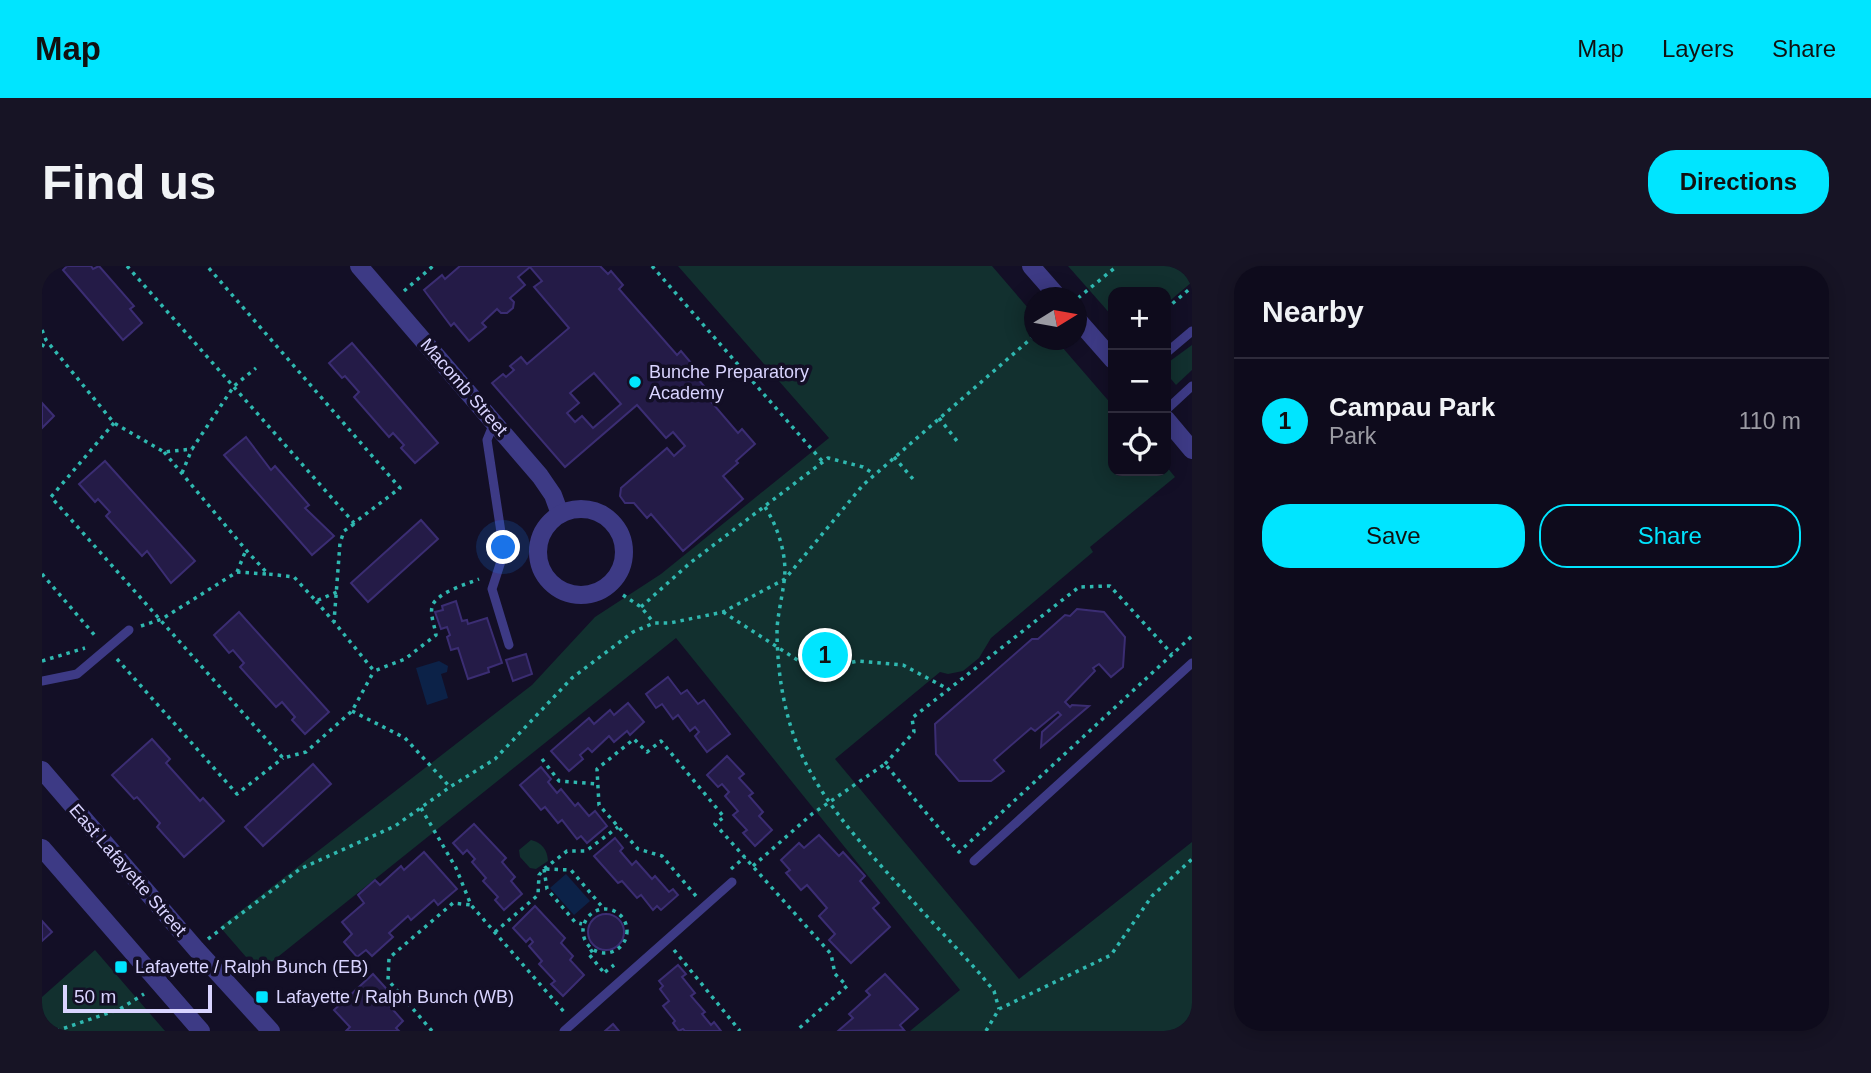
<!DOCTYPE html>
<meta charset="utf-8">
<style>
body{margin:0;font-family:Helvetica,sans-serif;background:#171425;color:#f1f3f6}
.controls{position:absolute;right:21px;top:21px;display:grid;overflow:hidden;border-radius:14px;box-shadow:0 4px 18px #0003}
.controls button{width:63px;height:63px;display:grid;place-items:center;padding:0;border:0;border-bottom:2px solid #2e2b3b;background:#0e0b1c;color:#f1f3f6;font:35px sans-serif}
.compass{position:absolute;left:982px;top:21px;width:63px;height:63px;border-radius:50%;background:#0e0b1c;box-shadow:0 4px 18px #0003;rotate:79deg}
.scale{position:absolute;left:21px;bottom:18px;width:149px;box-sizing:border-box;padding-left:7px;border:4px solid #d9d4ff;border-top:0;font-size:19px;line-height:24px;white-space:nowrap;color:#d9d4ff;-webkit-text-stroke:5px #130f26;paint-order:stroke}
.you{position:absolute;left:462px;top:282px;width:24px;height:24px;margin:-18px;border:5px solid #fff;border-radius:50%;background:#1a73e8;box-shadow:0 0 0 10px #1a73e833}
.badge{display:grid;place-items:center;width:46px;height:46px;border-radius:50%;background:#00e5ff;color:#111;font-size:23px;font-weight:700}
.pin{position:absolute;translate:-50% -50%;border:4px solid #fff;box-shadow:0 2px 7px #0006}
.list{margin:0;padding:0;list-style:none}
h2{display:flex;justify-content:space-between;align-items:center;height:91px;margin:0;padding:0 28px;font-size:30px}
h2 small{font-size:23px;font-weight:400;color:#9b9ba3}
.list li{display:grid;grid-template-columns:46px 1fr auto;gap:21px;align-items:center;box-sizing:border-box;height:126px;padding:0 28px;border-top:2px solid #2e2b3b}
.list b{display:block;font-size:26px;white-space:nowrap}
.list p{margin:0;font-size:23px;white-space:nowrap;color:#9b9ba3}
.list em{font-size:23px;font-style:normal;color:#9b9ba3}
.actions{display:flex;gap:14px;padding:21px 28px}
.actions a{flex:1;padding:16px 0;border:2px solid #00e5ff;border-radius:28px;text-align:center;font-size:24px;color:#00e5ff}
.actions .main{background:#00e5ff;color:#111}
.icon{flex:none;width:38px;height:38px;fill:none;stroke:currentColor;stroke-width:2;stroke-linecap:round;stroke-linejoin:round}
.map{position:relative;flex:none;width:1150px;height:765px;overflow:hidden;border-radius:28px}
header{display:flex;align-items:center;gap:42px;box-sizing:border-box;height:98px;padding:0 35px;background:#00e5ff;color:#111}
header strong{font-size:33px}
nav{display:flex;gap:38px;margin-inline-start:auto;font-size:24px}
.intro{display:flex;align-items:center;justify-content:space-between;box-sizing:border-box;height:168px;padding:0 42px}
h1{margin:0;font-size:49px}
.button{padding:18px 32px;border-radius:28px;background:#00e5ff;color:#111;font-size:24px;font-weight:700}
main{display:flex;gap:42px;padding:0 42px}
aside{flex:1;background:#0e0b1c;border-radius:28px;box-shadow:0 4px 18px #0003}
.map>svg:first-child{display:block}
.green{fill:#12302f}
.water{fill:#0c2248}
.building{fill:#241b47;stroke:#3b2d73;stroke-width:2;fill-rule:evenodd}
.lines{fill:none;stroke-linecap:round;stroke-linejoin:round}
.path{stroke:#2fb8b0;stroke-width:3.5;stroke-dasharray:3.5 5;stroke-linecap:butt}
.service{stroke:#3d3a85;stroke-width:9}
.minor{stroke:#3d3a85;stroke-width:18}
.tertiary{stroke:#3d3a85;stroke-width:18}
.poi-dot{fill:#00e5ff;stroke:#130f26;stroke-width:2.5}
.labels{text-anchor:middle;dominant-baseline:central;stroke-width:7;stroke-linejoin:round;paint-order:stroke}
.poi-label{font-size:18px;fill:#d9d4ff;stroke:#130f26;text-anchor:start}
.street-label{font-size:18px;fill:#d9d4ff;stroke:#130f26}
</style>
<header>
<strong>Map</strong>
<nav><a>Map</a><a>Layers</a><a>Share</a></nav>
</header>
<div class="intro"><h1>Find us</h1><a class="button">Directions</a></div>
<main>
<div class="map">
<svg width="1150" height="765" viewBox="0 0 1150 765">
<rect width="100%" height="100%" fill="#130f26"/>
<g class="green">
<polygon points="636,0 950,0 992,49 992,74 1014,74 1071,140 1071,205 1124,205 1124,200 1133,211 1048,281 1051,286 949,372 937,392 921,405 906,408 898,406 793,493 977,713 1150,576 1150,765 868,765 918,724 634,372 217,706 178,661 490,419 553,351 619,308 787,172"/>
<polygon points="1026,0 1150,0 1150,16 1124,38 1124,26 1071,26 1071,51"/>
<polygon points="1150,79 1150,104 1134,119 1124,107 1124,98"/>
<path d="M 489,574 C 500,577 505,583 506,595 L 494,603 L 488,602 L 478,591 L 477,584 Z"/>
<polygon points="53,684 123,765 0,765 0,731"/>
</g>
<g class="water">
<polygon points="397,395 406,400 405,406 399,408 406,432 385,439 374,402"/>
<polygon points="524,608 548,635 532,649 508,622"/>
</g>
<g class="building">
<polygon points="25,0 49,0 51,3 57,0 92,40 88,43 100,57 81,74 21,4"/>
<path d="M 418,0 L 558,0 L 566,8 L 569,5 L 581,19 L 577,23 L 635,89 L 639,85 L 650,98 L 646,102 L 663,121 L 659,124 L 696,167 L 700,163 L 713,178 L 694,195 L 696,197 L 681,210 L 701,233 L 641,285 L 609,248 L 605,252 L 592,237 L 583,237 L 578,230 L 579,222 L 625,182 L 632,190 L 643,180 L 631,166 L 624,172 L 595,139 L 523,201 L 450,117 L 461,108 L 464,111 L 472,104 L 468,100 L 479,91 L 485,98 L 527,62 L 492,21 L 500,15 L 488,1 L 476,11 L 483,19 L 468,32 L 472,36 L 471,42 L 465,47 L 459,47 L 455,43 L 440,57 L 444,61 L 427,75 L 412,57 L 409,60 L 382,24 L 400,9 L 403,13 ZM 552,107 L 579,138 L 551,162 L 540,150 L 533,156 L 525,147 L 537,137 L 528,127 Z"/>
<polygon points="310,77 396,177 373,197 359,182 362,179 351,167 347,171 312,131 317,126 303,110 300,112 287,97"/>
<polygon points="0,137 12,150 0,162"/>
<polygon points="204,171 229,204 233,200 267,239 263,242 292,270 270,289 182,189"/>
<polygon points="63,195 153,295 129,317 105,285 100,290 64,250 68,246 56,233 53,236 37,218"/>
<polygon points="379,254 396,273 326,336 309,317"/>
<polygon points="414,335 420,355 425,354 426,358 445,352 460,397 446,402 447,406 426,413 416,382 409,384 405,371 408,369 405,361 399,363 393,346 401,344 400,340"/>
<polygon points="1035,343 1062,346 1083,371 1081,401 1069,411 1057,398 1051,402 1053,405 1023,436 1028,441 1030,439 1047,440 999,481 1000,466 1019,449 1016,446 993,465 989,462 952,494 962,505 949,515 917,515 894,488 893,458 990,373 996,373 1023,349 1028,350"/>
<polygon points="197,346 287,446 263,468 250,454 253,451 240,436 234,441 198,401 202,397 191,384 187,387 172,369"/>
<polygon points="484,388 490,408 471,415 464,394"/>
<polygon points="626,411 639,428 645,424 656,438 662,434 688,468 665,486 653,470 657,466 653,461 648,465 636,449 631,453 620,438 614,442 604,428"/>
<polygon points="586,437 602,456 588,469 585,465 572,476 567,470 550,486 546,482 538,489 541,493 527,505 509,485 547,452 552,458 568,444 572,449"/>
<polygon points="110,473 128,493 124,497 158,535 161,532 182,555 142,591 115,561 118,557 95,531 92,533 70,509"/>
<polygon points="685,490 702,508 697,512 711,527 707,530 721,546 717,550 730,564 713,580 701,567 705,564 691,549 696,545 683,530 687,526 680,518 676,521 665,509"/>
<polygon points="271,498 289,518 221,580 203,561"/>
<polygon points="499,501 509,513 506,516 515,527 519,523 533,540 536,537 547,550 553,545 565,560 545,577 539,570 535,573 520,554 516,557 503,541 499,544 478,519"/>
<polygon points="432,558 464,592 460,596 473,611 469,615 480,628 462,644 453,634 456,631 441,615 444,612 430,596 433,593 425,584 421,588 411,577"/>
<polygon points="777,569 797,590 801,586 823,610 818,615 837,637 831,642 848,661 809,697 787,674 793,668 777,650 785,642 765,619 759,624 744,607 748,604 739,594 757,577 762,582"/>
<polygon points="573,572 581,582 578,585 590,599 594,595 610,613 613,610 627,626 631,623 636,629 619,644 615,640 611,644 599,629 595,632 580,615 576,617 552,590"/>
<polygon points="382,586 415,623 396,639 392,634 369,654 366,650 347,667 351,671 330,690 324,684 315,691 302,676 310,668 300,656 322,637 316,629 333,614 338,619 359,600 362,604"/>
<polygon points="493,640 523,672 519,677 531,690 528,694 542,709 521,730 509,718 513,715 497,698 500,695 487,680 491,676 488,672 484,676 471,662"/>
<circle cx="564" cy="666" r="18"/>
<polygon points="0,655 10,666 0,675"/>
<polygon points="636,699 644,708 640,711 653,727 649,730 663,746 660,748 669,759 672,756 679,765 643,765 641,763 637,765 631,757 633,755 621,740 627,735 618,723 621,720 617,715"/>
<polygon points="331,708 351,730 344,736 361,755 354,762 357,765 304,765 308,761 292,744"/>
<polygon points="843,708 876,743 858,759 862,764 796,765 811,752 807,748 828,729 824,725"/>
<polygon points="571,758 577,765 563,765"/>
</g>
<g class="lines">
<g class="path">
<polyline points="85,0 312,257 358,222 165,0"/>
<polyline points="610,0 781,196"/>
<polyline points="362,25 391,0"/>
<polyline points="1036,32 1075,0"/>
<polyline points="1124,43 1150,21"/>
<polyline points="0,64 4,74 72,157 122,186 150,183 192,120 214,102"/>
<polyline points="0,81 4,74"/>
<polyline points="897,152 915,175"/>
<polyline points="72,157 9,231 241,492 264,486 310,445 332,405"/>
<polyline points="122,186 204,284 226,308 252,311 274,335 295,326"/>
<polyline points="852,191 871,213"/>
<polyline points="140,207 150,183"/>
<path d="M 723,241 C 736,261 746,291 742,316 C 740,332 736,347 735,363 C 735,391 738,420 745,447 C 762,517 813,571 860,623 C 886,652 913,680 939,709 L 952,725 L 957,743"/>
<path d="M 312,258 L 302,265 L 298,277 L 292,356 L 332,405 L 363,393 L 394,369 C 393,361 388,349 390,341 C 393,327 425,318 437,313"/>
<polyline points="195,306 224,308"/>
<polyline points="0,308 55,372"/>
<polyline points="581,329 599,341 612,357"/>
<polyline points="274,335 291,355"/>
<polyline points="599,341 648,297 786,192 821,201 832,208"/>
<polyline points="681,346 757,395 788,401 816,395 861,399 906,423"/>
<polyline points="99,360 120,353 195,306 204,284"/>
<polyline points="75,393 195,528 241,492"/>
<polyline points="0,395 43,382"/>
<polyline points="310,445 363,472 408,521"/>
<polyline points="500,493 517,515 556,518"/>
<polyline points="843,498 872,466 870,452 1037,321 1068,320 1130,388"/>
<polyline points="379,542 414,602 429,639 523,747"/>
<polyline points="711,600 770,548 843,498 917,586 1150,370"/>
<polyline points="502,603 505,623 533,656 540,658"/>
<polyline points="504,603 529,604 562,643"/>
<polyline points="689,603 703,591"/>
<polyline points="654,630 620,590 596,583 557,539 555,503 592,473 605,486 619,475 682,551 673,558 789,688 793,708 805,720 754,765"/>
<circle cx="563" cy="665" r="22"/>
<polyline points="453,666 496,629 497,609 502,603 525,585 544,585 576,561"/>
<polyline points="166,673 258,603 353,560 408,521 453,493 530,412 591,366 612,357 628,357 681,346 743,313 821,219 992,70"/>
<polyline points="551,684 546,687 563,708"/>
<polyline points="632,684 698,765"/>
<polyline points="129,705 142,694"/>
<polyline points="563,706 572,699"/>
<polyline points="14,765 78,743 102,728"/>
<polyline points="390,765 346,714 347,692 411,637 429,639"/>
<polyline points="944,765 957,743 1069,689 1110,630 1150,593"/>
</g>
<g class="service">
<polyline points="1124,87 1150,65"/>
<polyline points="1124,144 1150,120"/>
<polyline points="452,157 445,174 462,286 450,323 467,379"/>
<polyline points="0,415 35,408 87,364"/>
<polyline points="932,595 1150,397"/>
<polyline points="522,765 690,616"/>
</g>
<g class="minor">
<polyline points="317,0 498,210 511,229 518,248"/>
<circle cx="539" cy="286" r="43"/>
</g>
<g class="tertiary">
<polyline points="989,0 1017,32"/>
<polyline points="1034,52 1071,94"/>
<polyline points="1124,153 1150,184"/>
<polyline points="0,504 154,683 229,765"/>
<polyline points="0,582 159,765"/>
</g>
</g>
<g class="poi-dot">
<circle cx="593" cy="116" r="7"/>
<rect x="72" y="694" width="14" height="14" rx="3.5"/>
<rect x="213" y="724" width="14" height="14" rx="3.5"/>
</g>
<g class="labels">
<g class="poi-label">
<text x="607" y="106">Bunche Preparatory<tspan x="607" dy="21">Academy</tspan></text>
<text x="93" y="701">Lafayette / Ralph Bunch (EB)</text>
<text x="234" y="731">Lafayette / Ralph Bunch (WB)</text>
</g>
<g class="street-label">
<text transform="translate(422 121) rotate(49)">Macomb Street</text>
<text transform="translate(86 604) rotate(49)">East Lafayette Street</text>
</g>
</g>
</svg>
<div class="controls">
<button>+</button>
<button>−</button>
<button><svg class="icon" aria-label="locate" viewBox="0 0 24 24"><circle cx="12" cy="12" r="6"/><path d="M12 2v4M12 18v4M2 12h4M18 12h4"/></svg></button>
</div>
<svg class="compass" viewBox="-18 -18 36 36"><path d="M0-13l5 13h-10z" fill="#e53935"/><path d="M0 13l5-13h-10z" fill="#9b9ba3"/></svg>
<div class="scale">50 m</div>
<div class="you"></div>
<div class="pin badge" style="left:783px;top:389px">1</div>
</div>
<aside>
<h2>Nearby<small></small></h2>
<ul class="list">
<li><span class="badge">1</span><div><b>Campau Park</b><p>Park</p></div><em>110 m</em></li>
</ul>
<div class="actions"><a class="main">Save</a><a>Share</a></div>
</aside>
</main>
